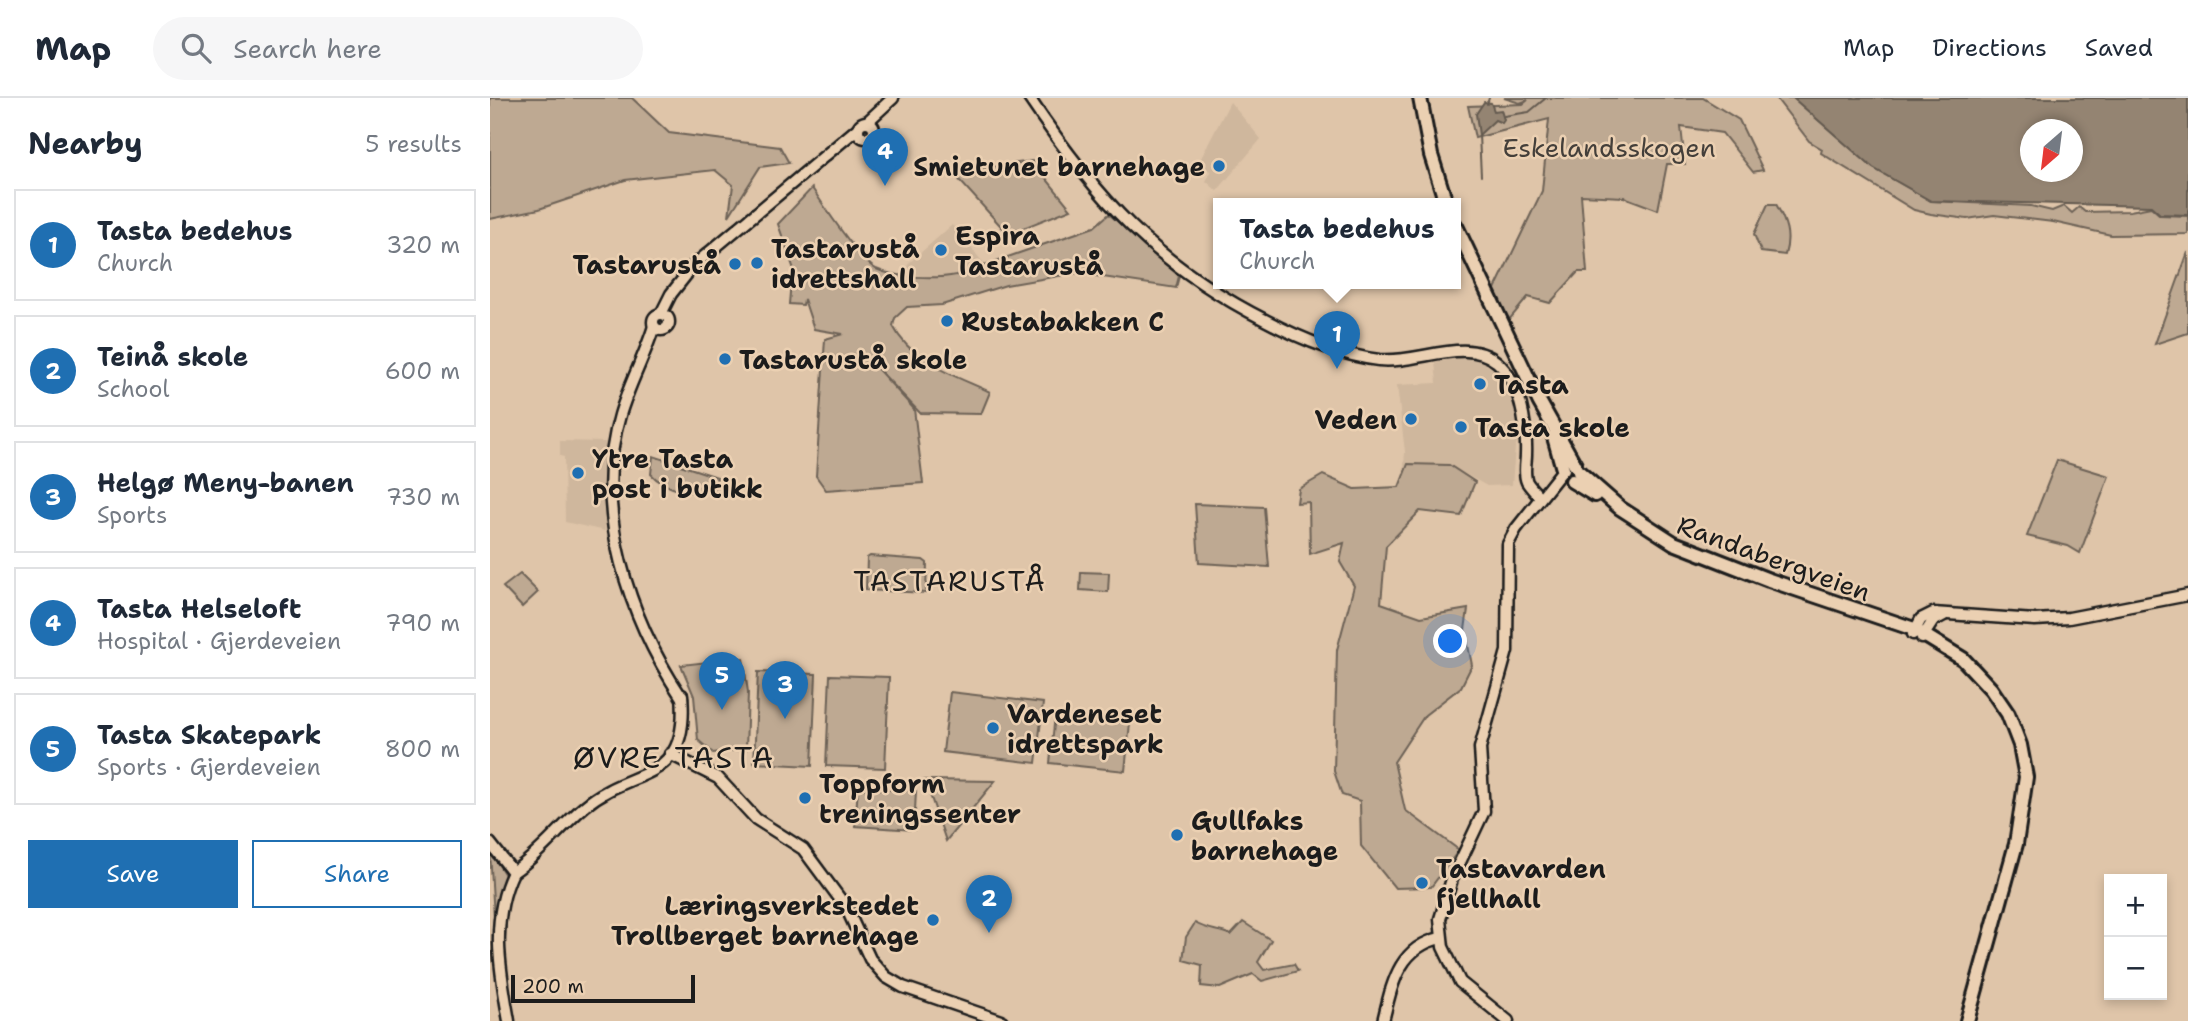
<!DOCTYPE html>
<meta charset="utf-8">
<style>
body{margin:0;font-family:"Shantell Sans",sans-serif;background:#f6f6f7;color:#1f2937}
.controls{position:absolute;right:21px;bottom:21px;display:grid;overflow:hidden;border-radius:0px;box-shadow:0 4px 10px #0003}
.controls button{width:63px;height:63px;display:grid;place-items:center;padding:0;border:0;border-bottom:2px solid #e0e1e3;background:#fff;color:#1f2937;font:35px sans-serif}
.compass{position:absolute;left:1530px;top:21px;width:63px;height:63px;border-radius:50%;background:#fff;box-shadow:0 4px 10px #0003;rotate:208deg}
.scale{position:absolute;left:21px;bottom:18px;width:184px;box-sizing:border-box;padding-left:7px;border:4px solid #1c1c1c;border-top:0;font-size:19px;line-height:24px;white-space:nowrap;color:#1c1c1c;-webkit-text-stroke:5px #ebd0b2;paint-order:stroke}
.you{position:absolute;left:961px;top:544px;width:24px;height:24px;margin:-18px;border:5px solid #fff;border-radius:50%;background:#1a73e8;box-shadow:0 0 0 10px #1a73e833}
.badge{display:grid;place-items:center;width:46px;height:46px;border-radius:50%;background:#1f6fb2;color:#fff;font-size:23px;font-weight:700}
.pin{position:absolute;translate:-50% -58px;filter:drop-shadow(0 2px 4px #0008)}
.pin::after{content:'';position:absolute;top:37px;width:24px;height:21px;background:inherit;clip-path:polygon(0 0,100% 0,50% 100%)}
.popup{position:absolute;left:723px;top:100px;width:248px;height:91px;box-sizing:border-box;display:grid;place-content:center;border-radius:0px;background:#fff;filter:drop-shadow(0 2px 5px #0005);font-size:23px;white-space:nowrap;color:#747a83}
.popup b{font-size:26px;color:#1f2937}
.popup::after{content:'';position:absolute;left:50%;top:100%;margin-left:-14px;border:14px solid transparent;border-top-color:#fff}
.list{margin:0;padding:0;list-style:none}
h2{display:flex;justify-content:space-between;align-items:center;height:91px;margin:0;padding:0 28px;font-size:30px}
h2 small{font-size:23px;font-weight:400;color:#747a83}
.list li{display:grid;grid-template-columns:46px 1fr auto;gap:21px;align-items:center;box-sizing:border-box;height:112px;margin:0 14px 14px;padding:0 14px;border:2px solid #e0e1e3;border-radius:0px}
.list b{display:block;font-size:26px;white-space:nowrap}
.list p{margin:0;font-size:23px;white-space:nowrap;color:#747a83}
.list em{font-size:23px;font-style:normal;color:#747a83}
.actions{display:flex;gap:14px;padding:21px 28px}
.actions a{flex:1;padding:16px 0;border:2px solid #1f6fb2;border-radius:0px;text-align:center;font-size:24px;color:#1f6fb2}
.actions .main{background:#1f6fb2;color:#fff}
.icon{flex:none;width:38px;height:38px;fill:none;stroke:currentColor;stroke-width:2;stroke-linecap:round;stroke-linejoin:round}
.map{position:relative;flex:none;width:1698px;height:923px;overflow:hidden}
header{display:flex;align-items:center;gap:42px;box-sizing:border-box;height:98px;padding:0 35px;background:#fff;border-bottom:2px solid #e0e1e3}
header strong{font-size:33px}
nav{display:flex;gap:38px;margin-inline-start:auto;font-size:24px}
.search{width:490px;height:63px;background:#f6f6f7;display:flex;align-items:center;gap:18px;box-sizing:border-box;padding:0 24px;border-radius:38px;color:#747a83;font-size:26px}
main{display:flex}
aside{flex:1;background:#fff}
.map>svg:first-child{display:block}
.built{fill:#cfb79d}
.green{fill:#bea992;stroke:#6d6257;stroke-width:2}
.water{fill:#948472;stroke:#645a50;stroke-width:2;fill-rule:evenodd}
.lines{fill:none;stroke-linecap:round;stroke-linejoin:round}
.stream{stroke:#645a50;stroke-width:2}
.secondary-casing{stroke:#1c1c1c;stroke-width:15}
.highway-casing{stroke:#1c1c1c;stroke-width:18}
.secondary{stroke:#ebd0b2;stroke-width:10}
.highway{stroke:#ebd0b2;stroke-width:12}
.poi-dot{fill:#1f6fb2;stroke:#ebd0b2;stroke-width:2.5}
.labels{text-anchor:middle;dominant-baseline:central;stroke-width:5;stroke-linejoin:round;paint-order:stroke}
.park-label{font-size:26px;fill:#443f3a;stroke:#ebd0b2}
.poi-label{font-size:26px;font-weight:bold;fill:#1c1c1c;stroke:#ebd0b2;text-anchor:start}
.street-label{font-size:26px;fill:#1c1c1c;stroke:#ebd0b2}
.neighbourhood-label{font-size:28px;letter-spacing:2px;fill:#1c1c1c;stroke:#ebd0b2}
.quarter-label{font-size:30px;letter-spacing:2px;fill:#1c1c1c;stroke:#ebd0b2}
</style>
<header>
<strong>Map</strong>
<div class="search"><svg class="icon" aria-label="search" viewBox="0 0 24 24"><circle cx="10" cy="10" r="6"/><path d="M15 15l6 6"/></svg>Search here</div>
<nav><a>Map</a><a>Directions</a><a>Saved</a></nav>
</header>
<main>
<aside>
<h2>Nearby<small>5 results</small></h2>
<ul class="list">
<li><span class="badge">1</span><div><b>Tasta bedehus</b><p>Church</p></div><em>320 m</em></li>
<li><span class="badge">2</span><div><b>Teinå skole</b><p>School</p></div><em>600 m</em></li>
<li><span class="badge">3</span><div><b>Helgø Meny-banen</b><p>Sports</p></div><em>730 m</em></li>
<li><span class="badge">4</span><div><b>Tasta Helseloft</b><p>Hospital · Gjerdeveien</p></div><em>790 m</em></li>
<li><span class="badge">5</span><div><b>Tasta Skatepark</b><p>Sports · Gjerdeveien</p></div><em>800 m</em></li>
</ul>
<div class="actions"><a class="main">Save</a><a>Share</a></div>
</aside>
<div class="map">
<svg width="1698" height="923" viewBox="0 0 1698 923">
<rect width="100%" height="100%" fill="#dfc5a9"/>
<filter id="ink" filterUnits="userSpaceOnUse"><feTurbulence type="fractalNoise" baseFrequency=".0143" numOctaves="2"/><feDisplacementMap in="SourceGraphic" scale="14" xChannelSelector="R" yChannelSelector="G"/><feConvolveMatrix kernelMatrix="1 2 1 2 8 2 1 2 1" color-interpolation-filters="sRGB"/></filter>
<g filter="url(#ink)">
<g class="built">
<polygon points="740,4 771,41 727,93 716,83 721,74 709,64"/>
<polygon points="462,127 496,168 450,180 414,176 419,165"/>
<polygon points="975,259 991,263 1006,273 1017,286 1033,333 1025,349 1022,387 997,388 959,367 918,366 913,380 915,354 907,287 947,285 945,264"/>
<polygon points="70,343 116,344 115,433 75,424 74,359 70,358"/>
</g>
<g class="green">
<polygon points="0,0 142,0 179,35 290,49 299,65 270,69 239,118 243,87 225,72 135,82 49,111 0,121"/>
<polygon points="1014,0 1213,0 1249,22 1273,72 1263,74 1232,35 1191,29 1195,66 1177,66 1168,112 1134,99 1091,97 1097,174 1088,174 1060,205 1038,199 1019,222 1004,193 1052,93 1059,21 985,40 978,8 1033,6 1038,2 1030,5"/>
<polygon points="1286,0 1303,0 1383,70 1441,103 1541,108 1562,113 1574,108 1582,115 1589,109 1595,114 1640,113 1661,109 1670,117 1698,118 1698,136 1621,137 1563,124 1504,117 1477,121 1441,116 1424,112 1331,55 1332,51 1319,43"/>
<polygon points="542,63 581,111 518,136 462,74"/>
<path d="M 322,90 C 334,108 369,162 386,171 C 405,180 447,181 466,177 L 604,129 L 619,116 L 689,178 L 686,190 L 586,175 L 516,187 L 452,207 L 417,209 L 405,220 L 403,228 C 422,265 464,277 500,294 L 491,316 L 430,315 L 373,255 L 424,311 L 433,385 L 336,392 L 326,378 L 335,241 L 353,236 L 324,231 L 314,201 L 313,207 L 299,206 L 301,183 L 308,183 L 288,126 Z"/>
<path d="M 1278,106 L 1286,106 C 1296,124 1301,137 1295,157 L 1271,154 L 1264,136 Z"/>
<polygon points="1698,154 1698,235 1665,246"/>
<path d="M 163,358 L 227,379 L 224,393 C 205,398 175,392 161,376 Z"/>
<polygon points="1567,362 1619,378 1590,455 1578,448 1537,438"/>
<polygon points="918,366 959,367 985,384 971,418 930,413 896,448 891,505 931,519 978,511 975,532 982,567 971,589 935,617 904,664 915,712 969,752 941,789 905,790 871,748 870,703 852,697 844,673 847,552 864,488 850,464 854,445 820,456 819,404 807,405 809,391 833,377 865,391 909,389"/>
<polygon points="705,406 774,409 779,469 709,465"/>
<polygon points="380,458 433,462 437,465 436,495 376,492 377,460"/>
<polygon points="591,474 619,475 618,494 590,492"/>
<polygon points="30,476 48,494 32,509 13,489"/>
<polygon points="253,560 258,594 256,651 223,655 208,642 204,598 191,567"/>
<polygon points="268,574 326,576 322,668 264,665"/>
<polygon points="340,577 399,579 395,670 336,668"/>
<polygon points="460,594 553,605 546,665 453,654"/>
<polygon points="565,617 640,625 635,673 560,665"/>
<polygon points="435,682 505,683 456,743"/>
<polygon points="368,690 426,693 424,732 365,728"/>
<polygon points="0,753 15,777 7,803 5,836"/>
<path d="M 753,824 L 781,842 L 768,864 L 774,872 L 804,866 L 808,873 L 772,883 L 763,876 L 730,890 L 711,888 L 712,867 L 693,862 L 696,839 L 705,825 C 719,833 728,831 741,837 Z"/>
</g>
<g class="water">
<path d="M 1303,0 L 1698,0 L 1698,117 L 1670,116 L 1661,108 L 1441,103 L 1383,70 ZM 1540,32 L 1582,32 L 1582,74 L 1540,74 Z"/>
<polygon points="994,4 1001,5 1004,13 1011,12 1014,22 1012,25 1005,22 989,37 986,16"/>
</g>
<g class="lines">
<g class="stream">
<polyline points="997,6 999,0"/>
<polyline points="1014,18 1039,14 1056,0"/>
<polyline points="989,37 991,78"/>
</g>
<g class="secondary-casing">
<g id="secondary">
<path d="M 539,0 C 607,101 665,166 775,222 C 811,241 849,257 889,262 C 928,266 976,238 1007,264 C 1031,285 1037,327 1036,357 C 1036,365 1033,376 1037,384 C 1040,389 1046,395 1050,400"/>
<circle cx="376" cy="32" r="8"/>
<polyline points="377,24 403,0"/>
<polyline points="171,216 181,196 204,167 367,31"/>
<circle cx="171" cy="224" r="8"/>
<path d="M 164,228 C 155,258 139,286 130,317 C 102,412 139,520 192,600"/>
<polyline points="1423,536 1431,521 1443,515 1545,522 1579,520 1698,497"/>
<polyline points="1432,540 1443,523 1454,517"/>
<polyline points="180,656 228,680 266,721 313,751 356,809 380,861 396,879 413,889 512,923"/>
<path d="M 0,745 L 23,774 C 0,822 10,872 19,923"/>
<path d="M 23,774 C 50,756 70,729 95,708 C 143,667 200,688 192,597"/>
<path d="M 893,923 C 902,887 908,849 951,840"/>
<polyline points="1018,923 970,884 953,849 950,821 962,781 994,713 990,650 1017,553 1018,446 1026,431 1072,373"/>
</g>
</g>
<g class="highway-casing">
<g id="highway">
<polyline points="930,0 941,57 956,105"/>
<polyline points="966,128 1049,303 1085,367"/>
<polyline points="1064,339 1073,371"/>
<polyline points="1089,374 1130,410 1184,445 1279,482 1424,531 1473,561 1501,591 1518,616 1530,647 1536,679 1526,746 1477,923"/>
<polyline points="1082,383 1105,397"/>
</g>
</g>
<use href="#secondary" class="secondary"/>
<use href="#highway" class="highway"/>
</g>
</g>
<g class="poi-dot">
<circle cx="729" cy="68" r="7"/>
<circle cx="451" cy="152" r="7"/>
<circle cx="267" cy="165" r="7"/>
<circle cx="245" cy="166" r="7"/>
<circle cx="457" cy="223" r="7"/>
<circle cx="235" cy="261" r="7"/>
<circle cx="990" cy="286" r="7"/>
<circle cx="921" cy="321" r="7"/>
<circle cx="971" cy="329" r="7"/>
<circle cx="88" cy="375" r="7"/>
<circle cx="503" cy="630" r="7"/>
<circle cx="315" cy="700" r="7"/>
<circle cx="687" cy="737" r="7"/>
<circle cx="932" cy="785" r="7"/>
<circle cx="443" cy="822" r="7"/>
</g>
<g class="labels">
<g class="park-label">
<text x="1119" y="49">Eskelandsskogen</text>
</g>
<g class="poi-label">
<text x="715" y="68" text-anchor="end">Smietunet barnehage</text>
<text x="465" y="137">Espira<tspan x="465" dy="30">Tastarustå</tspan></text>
<text x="281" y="150">Tastarustå<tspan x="281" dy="30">idrettshall</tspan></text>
<text x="231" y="166" text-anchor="end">Tastarustå</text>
<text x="471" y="223">Rustabakken C</text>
<text x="249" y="261">Tastarustå skole</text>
<text x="1004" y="286">Tasta</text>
<text x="907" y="321" text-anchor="end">Veden</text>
<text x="985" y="329">Tasta skole</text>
<text x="102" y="360">Ytre Tasta<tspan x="102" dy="30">post i butikk</tspan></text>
<text x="517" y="615">Vardeneset<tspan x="517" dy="30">idrettspark</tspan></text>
<text x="329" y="685">Toppform<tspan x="329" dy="30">treningssenter</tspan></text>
<text x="701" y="722">Gullfaks<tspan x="701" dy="30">barnehage</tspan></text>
<text x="946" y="770">Tastavarden<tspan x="946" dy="30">fjellhall</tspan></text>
<text x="429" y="807" text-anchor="end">Læringsverkstedet<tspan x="429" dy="30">Trollberget barnehage</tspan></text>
</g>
<g class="street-label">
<text transform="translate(1284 460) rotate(20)">Randabergveien</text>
</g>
<g class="neighbourhood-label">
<text x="460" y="483">TASTARUSTÅ</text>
</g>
<g class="quarter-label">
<text x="184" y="659">ØVRE TASTA</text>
</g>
</g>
</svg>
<div class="controls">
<button>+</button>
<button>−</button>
</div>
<svg class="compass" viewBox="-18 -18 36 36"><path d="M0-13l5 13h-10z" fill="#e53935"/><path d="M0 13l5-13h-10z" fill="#747a83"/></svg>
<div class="scale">200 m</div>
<div class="you"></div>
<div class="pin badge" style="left:847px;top:271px">1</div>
<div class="popup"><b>Tasta bedehus</b>Church</div>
<div class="pin badge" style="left:499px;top:835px">2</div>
<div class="pin badge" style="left:295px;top:621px">3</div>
<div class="pin badge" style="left:395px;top:88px">4</div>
<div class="pin badge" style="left:232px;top:612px">5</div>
</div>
</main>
